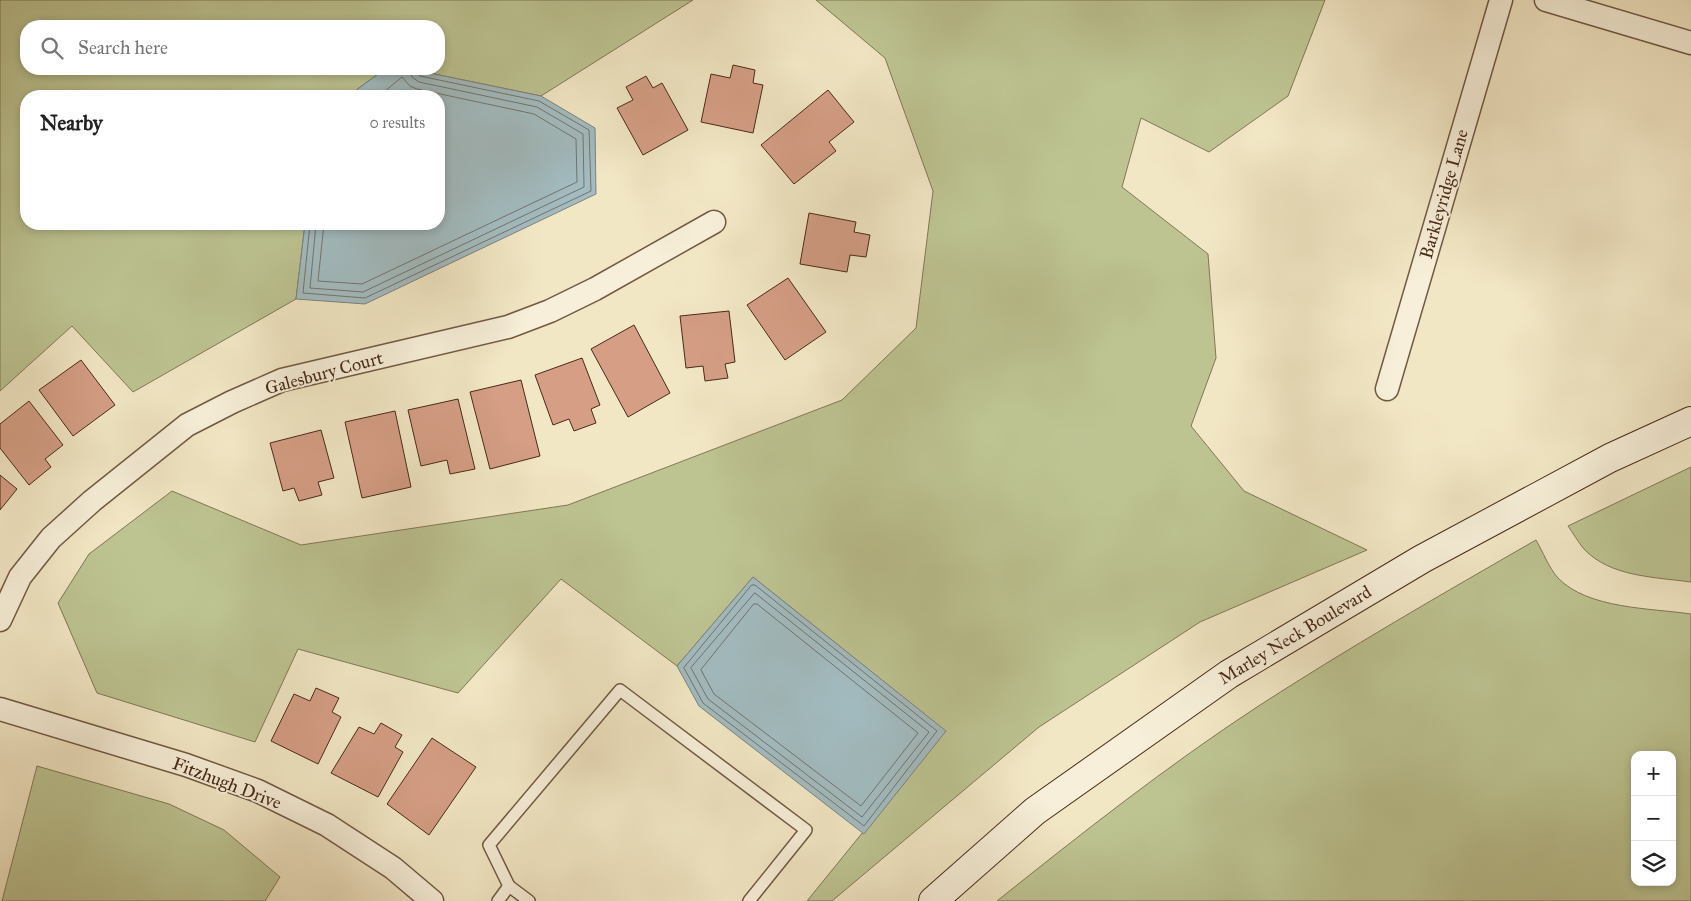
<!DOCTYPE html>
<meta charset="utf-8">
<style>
body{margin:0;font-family:"IM FELL Great Primer",serif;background:#f6f6f6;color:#222}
.controls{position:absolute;right:15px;bottom:15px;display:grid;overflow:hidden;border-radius:10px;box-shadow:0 2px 8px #0003}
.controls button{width:45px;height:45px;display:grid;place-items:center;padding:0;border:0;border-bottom:1px solid #e0e0e0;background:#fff;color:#222;font:25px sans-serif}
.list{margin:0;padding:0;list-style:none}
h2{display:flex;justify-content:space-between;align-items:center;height:65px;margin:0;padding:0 20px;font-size:21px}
h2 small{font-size:16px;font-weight:400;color:#767676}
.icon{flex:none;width:28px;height:28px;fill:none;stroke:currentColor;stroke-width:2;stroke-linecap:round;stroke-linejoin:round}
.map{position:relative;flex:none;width:1691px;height:901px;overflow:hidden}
.search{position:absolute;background:#fff;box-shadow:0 2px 8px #0003;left:20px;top:20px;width:425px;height:55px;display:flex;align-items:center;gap:12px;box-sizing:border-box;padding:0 18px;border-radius:20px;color:#767676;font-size:19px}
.panel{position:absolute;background:#fff;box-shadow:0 2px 8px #0003;left:20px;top:90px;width:425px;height:140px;border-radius:20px}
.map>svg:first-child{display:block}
.green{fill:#bdc492;stroke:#827755;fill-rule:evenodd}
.water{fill:#a2bcc1;stroke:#7e827d}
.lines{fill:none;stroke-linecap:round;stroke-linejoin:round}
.shore{stroke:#75736c;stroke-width:1}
.building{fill:#d59e85;stroke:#482a18}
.lane-casing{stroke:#725943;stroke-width:14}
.street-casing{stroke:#725943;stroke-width:25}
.secondary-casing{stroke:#482a18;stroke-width:30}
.lane{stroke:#f7efd9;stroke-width:11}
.street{stroke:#f7efd9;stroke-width:22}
.secondary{stroke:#f7efd9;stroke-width:28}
.labels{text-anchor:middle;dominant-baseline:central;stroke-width:4;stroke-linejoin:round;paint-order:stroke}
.street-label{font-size:18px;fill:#482a18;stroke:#f7efd9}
</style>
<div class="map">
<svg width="1691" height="901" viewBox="0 0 1691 901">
<rect width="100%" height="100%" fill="#f2e7c5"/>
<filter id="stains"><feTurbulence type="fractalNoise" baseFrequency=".004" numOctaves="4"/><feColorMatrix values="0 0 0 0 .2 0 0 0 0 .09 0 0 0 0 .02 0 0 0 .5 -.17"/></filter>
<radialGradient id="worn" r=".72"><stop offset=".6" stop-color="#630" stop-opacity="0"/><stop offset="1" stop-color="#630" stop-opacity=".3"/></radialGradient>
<g class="green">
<polygon points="0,0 693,0 541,96 410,69 439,69 439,26 26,26 26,69 385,69 348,96 26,96 26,224 305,224 296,299 133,392 72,326 0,391"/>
<polygon points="816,0 1325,0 1288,96 1209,152 1141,118 1122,187 1208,254 1216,358 1191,426 1244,491 1367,550 1200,622 1039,727 832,901 807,901 945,731 753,577 677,666 561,579 458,693 298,649 255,742 97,693 58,603 89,554 172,491 301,545 568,505 842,400 916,328 933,191 885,58"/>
<path d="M 1691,467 L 1691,582 C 1655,577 1610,577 1584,549 C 1578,542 1573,533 1568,526 Z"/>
<path d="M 1536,540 C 1543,552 1549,568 1558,578 C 1588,609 1650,608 1691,614 L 1691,901 L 997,901 C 1082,833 1167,766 1257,707 C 1348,648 1442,594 1536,540 ZM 1635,755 L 1672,755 L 1672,882 L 1635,882 Z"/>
<polygon points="37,766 169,804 224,830 280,877 265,901 2,901"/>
</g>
<g class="water">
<polygon points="385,69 410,69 541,96 595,128 596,194 365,304 296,299 305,224 439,224 439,96 348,96"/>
<polygon points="753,577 946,731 864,834 699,706 677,666"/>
</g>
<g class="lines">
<g class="shore">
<polyline points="310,224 303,293 365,298 591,191 589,130 539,101 420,76 416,69"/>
<polyline points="316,224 310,288 363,292 584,187 583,134 537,107 419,82 412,77 410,69"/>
<polyline points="324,224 318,281 362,284 577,182 576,139 534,114 417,89 410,86 402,77 379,96"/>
<polygon points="752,585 755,585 937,731 864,826 703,703 684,668"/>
<polygon points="755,593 929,732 862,817 708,699 691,668"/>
<polygon points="754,604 757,604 918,733 861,806 714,694 701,670"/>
</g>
</g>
<g class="building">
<polygon points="733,65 755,70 753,83 763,85 753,133 701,122 711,74 730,78"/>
<polygon points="646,76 653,88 662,83 688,130 643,155 617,108 633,100 626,87"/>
<polygon points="828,90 854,122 829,142 836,151 794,184 761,145"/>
<polygon points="809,213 856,222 854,232 870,235 866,257 850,255 847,272 800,264"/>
<polygon points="788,278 826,332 785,360 747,305"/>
<polygon points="729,311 735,362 725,364 728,378 705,381 703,366 686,368 680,316"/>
<polygon points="634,325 670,393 628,417 591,349"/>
<polygon points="582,358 600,405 591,409 596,423 574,431 569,419 553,425 535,375"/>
<polygon points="81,360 115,405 73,436 39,390"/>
<polygon points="521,380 540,456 490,469 470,392"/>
<polygon points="458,399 475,469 450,474 447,460 421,466 408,410"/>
<polygon points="29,401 63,445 45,459 51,467 29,485 0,448 0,424"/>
<polygon points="395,411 411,487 362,498 345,422"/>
<polygon points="321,430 334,478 318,482 322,495 299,501 294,488 283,491 270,443"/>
<polygon points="0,475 17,489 0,510"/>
<polygon points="316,688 339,698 332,712 341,717 318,764 271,741 294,694 310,701"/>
<polygon points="381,723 402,735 395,747 403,752 378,797 331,773 359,727 374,734"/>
<polygon points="432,738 476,767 429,835 387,804"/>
</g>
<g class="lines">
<g class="lane-casing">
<g id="lane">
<polyline points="498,901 509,886"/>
<polyline points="529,901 509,886 489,845 620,690 806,830 749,901"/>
</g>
</g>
<g class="street-casing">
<g id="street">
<polyline points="1546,0 1691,43"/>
<polyline points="1387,389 1501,0"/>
<polyline points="0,620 20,577 51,538 92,501 187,425 232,402 282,380 508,327 550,311 595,289 714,222"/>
<polyline points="0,709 186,765 258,791 327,825 393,868 432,901"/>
</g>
</g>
<g class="secondary-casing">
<polyline id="secondary" points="933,901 1035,811 1229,674 1422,559 1610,458 1691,421"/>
</g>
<use href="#lane" class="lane"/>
<use href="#street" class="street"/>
<use href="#secondary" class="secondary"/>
</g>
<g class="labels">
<g class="street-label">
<text transform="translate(1444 194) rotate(-74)">Barkleyridge Lane</text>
<text transform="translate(324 373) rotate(-15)">Galesbury Court</text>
<text transform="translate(1295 635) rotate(-31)">Marley Neck Boulevard</text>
<text transform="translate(227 783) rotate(21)">Fitzhugh Drive</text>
</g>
</g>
<rect width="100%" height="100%" filter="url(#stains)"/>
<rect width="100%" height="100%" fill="url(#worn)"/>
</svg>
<div class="controls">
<button>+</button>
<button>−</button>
<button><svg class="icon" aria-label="layers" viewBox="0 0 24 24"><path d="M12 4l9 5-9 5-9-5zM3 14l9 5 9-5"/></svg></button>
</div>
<div class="search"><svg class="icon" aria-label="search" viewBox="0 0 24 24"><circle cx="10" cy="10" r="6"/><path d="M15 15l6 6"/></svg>Search here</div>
<section class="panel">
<h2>Nearby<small>0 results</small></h2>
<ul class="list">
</ul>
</section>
</div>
